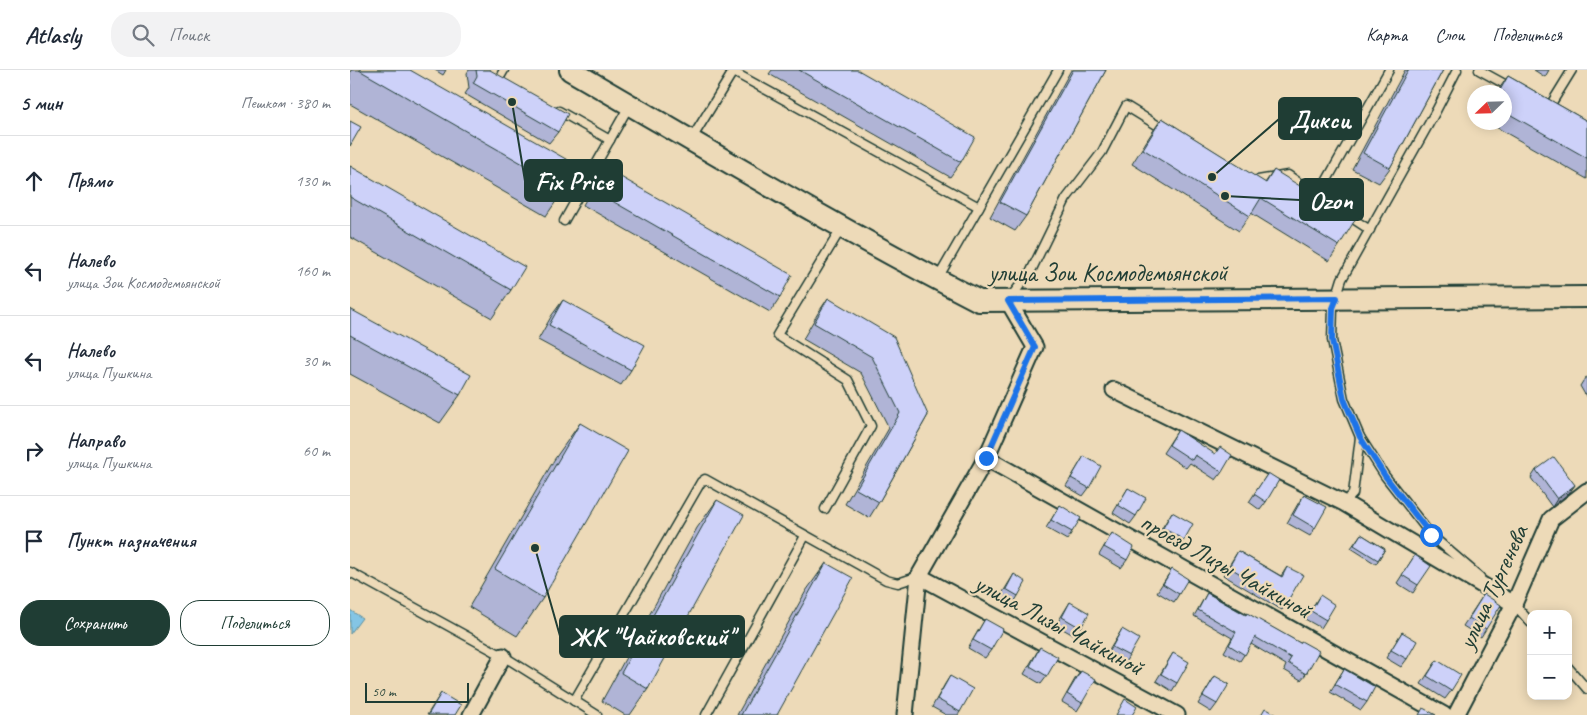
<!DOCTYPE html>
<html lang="ru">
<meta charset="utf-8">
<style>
body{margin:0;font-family:Caveat,sans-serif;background:#f2f2f3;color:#1f2937}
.controls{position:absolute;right:15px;bottom:15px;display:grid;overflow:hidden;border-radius:10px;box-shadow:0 2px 12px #0003}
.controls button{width:45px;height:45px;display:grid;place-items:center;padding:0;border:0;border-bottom:1px solid #e0e1e3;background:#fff;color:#1f2937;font:25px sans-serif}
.compass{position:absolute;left:1117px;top:15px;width:45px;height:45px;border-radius:50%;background:#fff;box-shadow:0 2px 12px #0003;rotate:247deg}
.scale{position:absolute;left:15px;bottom:12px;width:104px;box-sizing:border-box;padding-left:5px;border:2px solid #1f3d34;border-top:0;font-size:14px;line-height:18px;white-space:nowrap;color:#1f3d34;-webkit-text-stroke:4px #eddab8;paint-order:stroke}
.stop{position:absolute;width:15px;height:15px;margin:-11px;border:4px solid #1a73e8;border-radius:50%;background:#fff}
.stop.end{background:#1a73e8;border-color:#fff;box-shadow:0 1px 5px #0008}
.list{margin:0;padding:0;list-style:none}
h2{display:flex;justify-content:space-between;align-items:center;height:65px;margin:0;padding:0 20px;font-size:21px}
h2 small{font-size:16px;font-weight:400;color:#747a83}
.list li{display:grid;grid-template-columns:32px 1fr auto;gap:15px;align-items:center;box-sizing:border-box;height:90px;padding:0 20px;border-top:1px solid #e0e1e3}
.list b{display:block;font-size:19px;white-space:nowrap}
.list p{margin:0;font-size:16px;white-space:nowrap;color:#747a83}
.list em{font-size:16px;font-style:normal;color:#747a83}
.actions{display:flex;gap:10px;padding:15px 20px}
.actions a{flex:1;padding:11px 0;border:1px solid #1f3d34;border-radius:20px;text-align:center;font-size:18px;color:#1f3d34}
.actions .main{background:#1f3d34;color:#fff}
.icon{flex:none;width:28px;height:28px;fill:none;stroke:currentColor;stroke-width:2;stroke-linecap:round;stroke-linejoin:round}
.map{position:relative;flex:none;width:1237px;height:645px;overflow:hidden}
header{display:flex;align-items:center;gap:30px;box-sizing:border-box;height:70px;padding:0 25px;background:#fff;border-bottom:1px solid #e0e1e3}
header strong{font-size:24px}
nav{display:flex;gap:28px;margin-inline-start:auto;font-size:18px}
.search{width:350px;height:45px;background:#f2f2f3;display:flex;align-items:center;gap:12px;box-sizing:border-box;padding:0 18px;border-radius:20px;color:#747a83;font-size:19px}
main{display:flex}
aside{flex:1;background:#fff}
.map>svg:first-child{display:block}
.water{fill:#84c5e5;stroke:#5c8f9e}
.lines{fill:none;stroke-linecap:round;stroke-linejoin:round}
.service-casing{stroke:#1f3d34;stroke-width:11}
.minor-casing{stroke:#1f3d34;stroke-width:19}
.tertiary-casing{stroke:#1f3d34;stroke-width:24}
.service{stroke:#eddab8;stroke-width:8}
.minor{stroke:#eddab8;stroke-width:15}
.tertiary{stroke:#eddab8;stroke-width:20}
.wall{fill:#b0b4d6;stroke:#1f3d34}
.shaded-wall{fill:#9092ae;stroke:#1f3d34}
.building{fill:#cdd1f9;stroke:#1f3d34}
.route{stroke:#1a73e8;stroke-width:6}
.labels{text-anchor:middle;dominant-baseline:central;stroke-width:4.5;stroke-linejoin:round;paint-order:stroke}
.street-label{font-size:25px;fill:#1f3d34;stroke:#eddab8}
.leader{fill:none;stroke:#1f3d34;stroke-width:2}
.callout-dot{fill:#1f3d34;stroke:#eddab8;stroke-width:2}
.callout{fill:#1f3d34;stroke:#1f3d34;stroke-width:2}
.callout-label{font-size:26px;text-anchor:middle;font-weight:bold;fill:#fff}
</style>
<header>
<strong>Atlasly</strong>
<div class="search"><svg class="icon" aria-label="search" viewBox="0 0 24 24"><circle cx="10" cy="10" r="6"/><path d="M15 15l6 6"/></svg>Поиск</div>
<nav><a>Карта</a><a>Слои</a><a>Поделиться</a></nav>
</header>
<main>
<aside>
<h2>5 мин<small>Пешком · 380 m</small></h2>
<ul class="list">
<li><svg class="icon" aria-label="ahead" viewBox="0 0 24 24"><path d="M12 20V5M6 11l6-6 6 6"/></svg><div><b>Прямо</b></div><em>130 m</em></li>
<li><svg class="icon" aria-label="left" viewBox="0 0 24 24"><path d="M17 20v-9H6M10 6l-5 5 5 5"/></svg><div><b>Налево</b><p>улица Зои Космодемьянской</p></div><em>160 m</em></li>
<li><svg class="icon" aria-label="left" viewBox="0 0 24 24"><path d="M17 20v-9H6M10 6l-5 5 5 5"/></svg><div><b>Налево</b><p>улица Пушкина</p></div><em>30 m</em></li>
<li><svg class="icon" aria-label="right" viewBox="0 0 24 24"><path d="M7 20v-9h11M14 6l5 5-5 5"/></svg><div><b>Направо</b><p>улица Пушкина</p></div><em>60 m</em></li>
<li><svg class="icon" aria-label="arrive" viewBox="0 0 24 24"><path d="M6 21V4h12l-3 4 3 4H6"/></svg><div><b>Пункт назначения</b></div></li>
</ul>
<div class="actions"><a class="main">Сохранить</a><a>Поделиться</a></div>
</aside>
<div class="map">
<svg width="1237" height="645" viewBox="0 0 1237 645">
<rect width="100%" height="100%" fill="#eddab8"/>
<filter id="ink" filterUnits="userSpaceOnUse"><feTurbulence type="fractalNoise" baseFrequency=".02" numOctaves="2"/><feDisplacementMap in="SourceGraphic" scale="10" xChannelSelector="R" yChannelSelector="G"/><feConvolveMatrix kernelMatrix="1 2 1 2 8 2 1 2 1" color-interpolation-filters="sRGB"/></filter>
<g filter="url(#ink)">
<polygon class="water" points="0,540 12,548 0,564"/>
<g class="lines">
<g class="service-casing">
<g id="service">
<polyline points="380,0 629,137"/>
<polyline points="1129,0 1160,17"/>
<polyline points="150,7 154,0"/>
<polyline points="1196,38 1198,39 1222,0"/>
<polyline points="209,41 260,70"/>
<polyline points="341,70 384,0"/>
<polyline points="902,111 938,105 968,126 1020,160"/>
<polyline points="968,126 1039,0"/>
<polyline points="214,151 279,36"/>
<polyline points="588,208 708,0"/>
<polyline points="660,228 681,201 716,129 752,82 776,36 815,60"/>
<polyline points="1010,367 1035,406 1081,465 1130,507"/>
<polyline points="994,433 1003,424 1010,367 994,329 982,270 983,238 992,209 1086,41 1107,0"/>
<polyline points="475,439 521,356 498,310 427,265 491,159"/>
<polyline points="0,502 153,586 247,645"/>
<polyline points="1164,534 1181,553"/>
<polyline points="1218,597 1237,619"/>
<polyline points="224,631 351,412 355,409 536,510 548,513 569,506"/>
<polyline points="356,645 455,466"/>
</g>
</g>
<g class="minor-casing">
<g id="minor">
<polyline points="764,320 994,433 1164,534"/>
<polyline points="636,388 1094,645"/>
<polyline points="569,506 827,645"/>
<polyline points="121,645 153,586"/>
<polyline points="555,645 569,506 636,388 685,277 658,231"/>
<polyline points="1106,645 1164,534 1201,449 1237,421"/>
</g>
</g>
<g class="tertiary-casing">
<path id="tertiary" d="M 220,0 C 355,78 490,160 629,231 L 1237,227"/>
</g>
<use href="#service" class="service"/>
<use href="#minor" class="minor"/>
<use href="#tertiary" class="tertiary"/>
</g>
<g class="wall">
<polygon points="1,0 60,0 215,118 196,146 0,34 0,3"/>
<polygon points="85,0 96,0 93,5"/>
<polygon points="119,0 140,0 208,62 199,73 115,24 119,18 117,3"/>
<polygon points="422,0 508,0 611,92 600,107 419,4"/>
<polygon points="721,0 756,0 676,146 665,161 640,147"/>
<polygon points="1055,0 1093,0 1040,98 1029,113 1002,99"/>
<polygon points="1184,0 1199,0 1195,7"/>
<polygon points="1158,6 1237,51 1237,109 1137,52 1154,52 1154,22 1147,22"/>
<polygon points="812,48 915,113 924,100 989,176 979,191 901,143 889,161 782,94 801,64"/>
<polygon points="0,96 161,220 142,248 0,167"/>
<polygon points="255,98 430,227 420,242 233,135 245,113"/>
<polygon points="478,228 578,345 529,432 519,448 495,434 539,358 511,303 453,269 468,243"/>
<polygon points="213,230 281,300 271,315 188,270 202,245"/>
<polygon points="0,239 110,325 90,353 0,304"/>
<polygon points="1237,307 1237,328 1230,316 1235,308"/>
<polygon points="230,353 193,528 167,566 119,537 204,390"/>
<polygon points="828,360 872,402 866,410 840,393 836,398 813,383"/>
<polygon points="734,386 739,418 733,426 716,416"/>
<polygon points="1186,400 1225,415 1219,423 1202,437 1181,408"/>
<polygon points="918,403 916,432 910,440 899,432"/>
<polygon points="778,418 786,446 780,454 763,443"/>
<polygon points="954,425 965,458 960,466 937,453 949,432"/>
<polygon points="367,430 298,619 280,645 275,645 252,631 347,458"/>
<polygon points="710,435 722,462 717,470 696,458"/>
<polygon points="822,442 834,470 828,478 807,466"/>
<polygon points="762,463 777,490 771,498 749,485"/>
<polygon points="1011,464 1035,479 1026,494 1001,478"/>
<polygon points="888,481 931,506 937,497 937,532 932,540 873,505"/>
<polygon points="1065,485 1068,515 1063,523 1047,513"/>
<polygon points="476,493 427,645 387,645 456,521"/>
<polygon points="822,499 829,524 824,532 807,522"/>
<polygon points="664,504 668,526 663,534 650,527"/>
<polygon points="857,523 896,545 897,543 956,604 951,610 934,600 936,595 901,574 890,591 874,582 882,568 844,546"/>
<polygon points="1134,524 1136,559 1131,567 1113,556"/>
<polygon points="970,525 976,550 971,558 955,549"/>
<polygon points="720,532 731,558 725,566 706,555"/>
<polygon points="635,549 641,580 635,588 618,578"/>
<polygon points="772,559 779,586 774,594 757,584"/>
<polygon points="1052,562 1057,589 1051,597 1036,588"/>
<polygon points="690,577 697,606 691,614 674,604"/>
<polygon points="823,583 827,613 822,621 806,611"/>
<polygon points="1087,590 1101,621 1095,629 1071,614"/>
<polygon points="994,599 1017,632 1011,640 980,622"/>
<polygon points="731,601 732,633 727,641 712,632 725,609"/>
<polygon points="600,606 610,642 608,645 596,645 582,637 595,614"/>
<polygon points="865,606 867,634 861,642 848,634"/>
<polygon points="91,623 105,645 77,645"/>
</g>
<polygon class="shaded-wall" points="1225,415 1219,423 1202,437 1207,429"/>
<g class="building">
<polygon points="9,0 60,0 228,96 215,118"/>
<polygon points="126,0 140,0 218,44 208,62 123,13 127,6"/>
<polygon points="449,0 508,0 625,67 611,92"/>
<polygon points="723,0 756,0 676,146 650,132"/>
<polygon points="1058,0 1093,0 1040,98 1013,83"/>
<polygon points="1158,6 1237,51 1237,88 1154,41 1154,22 1149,22"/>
<polygon points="812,48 916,113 924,100 1005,150 989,176 911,128 900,146 793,79"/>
<polygon points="0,51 11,57 0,76"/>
<polygon points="0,96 175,197 161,220 0,127"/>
<polygon points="255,98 442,205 430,227 243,120"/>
<polygon points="478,228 544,267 578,345 529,432 506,419 550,343 522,287 464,253"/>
<polygon points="213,230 295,275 281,300 199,255"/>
<polygon points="0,239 121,305 110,325 0,265"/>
<polygon points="230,353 278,381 193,528 145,499"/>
<polygon points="828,360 865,384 870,377 882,385 872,402 845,385 842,390 819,375"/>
<polygon points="734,386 751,396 739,418 721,408"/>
<polygon points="1204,387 1225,415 1207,429 1186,400"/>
<polygon points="918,403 929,410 916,432 904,424"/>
<polygon points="778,418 796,428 786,446 768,435"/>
<polygon points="954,425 977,437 965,458 943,445"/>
<polygon points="367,430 394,445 298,619 271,603"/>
<polygon points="710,435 731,448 722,462 701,450"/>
<polygon points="822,442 843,454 834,470 813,458"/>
<polygon points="762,463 784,477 777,490 754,477"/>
<polygon points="1011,464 1035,479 1028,490 1004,475"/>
<polygon points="888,481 932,507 937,497 953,505 937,532 879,497"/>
<polygon points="1065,485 1081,496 1068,515 1052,505"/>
<polygon points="476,493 503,508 427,645 391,645"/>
<polygon points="822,499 838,509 829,524 813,514"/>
<polygon points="664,504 676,512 668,526 656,519"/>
<polygon points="857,523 896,545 897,543 950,573 951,571 969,581 956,604 938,593 941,588 905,567 895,585 879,575 886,562 848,540"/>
<polygon points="1134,524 1151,535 1136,559 1119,548"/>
<polygon points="970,525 985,535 976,550 961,541"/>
<polygon points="720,532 739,543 731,558 712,547"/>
<polygon points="635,549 653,559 641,580 623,570"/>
<polygon points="772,559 789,569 779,586 762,577"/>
<polygon points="1052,562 1067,571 1057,589 1041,580"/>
<polygon points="690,577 708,587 697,606 680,596"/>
<polygon points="823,583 839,592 827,613 811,604"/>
<polygon points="1087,590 1111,605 1101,621 1077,606"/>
<polygon points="994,599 1025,617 1017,632 985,614"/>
<polygon points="731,601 746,609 732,633 717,624"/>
<polygon points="600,606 623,619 610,642 587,629"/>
<polygon points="865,606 879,614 867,634 853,626"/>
<polygon points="91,623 111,635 105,645 78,645"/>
<polygon points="775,629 787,637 782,645 766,645"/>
<polygon points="915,638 927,645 911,645"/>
<polygon points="1073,638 1086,645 1069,645"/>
</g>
</g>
<g class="lines" filter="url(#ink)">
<polyline class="route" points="636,388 685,277 658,231 987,228 983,238 982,270 994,329 1010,367 1035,406 1081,465"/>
</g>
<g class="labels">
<g class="street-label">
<text x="758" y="203">улица Зои Космодемьянской</text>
<text transform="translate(876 496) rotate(29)">проезд Лизы Чайкиной</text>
<text transform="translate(1143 517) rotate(-65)">улица Тургенева</text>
<text transform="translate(709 555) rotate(28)">улица Лизы Чайкиной</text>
</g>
</g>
<path class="leader" d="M862 107L929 49M162 32L175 111M875 126L950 130M185 478L210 566"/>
<g class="callout-dot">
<circle cx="862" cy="107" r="5"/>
<circle cx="162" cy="32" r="5"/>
<circle cx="875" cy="126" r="5"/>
<circle cx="185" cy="478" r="5"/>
</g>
<g class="callout">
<rect x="929" y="28" width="82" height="41" rx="5"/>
<rect x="175" y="90" width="97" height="41" rx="5"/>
<rect x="950" y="109" width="63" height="41" rx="5"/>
<rect x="210" y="546" width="184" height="41" rx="5"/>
</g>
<g class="callout-label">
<text x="970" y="58">Дикси</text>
<text x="224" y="120">Fix Price</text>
<text x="981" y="139">Ozon</text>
<text x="302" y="575">ЖК "Чайковский"</text>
</g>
</svg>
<div class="controls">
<button>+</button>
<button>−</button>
</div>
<svg class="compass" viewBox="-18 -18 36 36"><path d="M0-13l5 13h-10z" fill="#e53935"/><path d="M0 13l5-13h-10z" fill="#747a83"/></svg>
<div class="scale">50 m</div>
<div class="stop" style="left:1081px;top:465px"></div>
<div class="stop end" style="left:636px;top:388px"></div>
</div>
</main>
